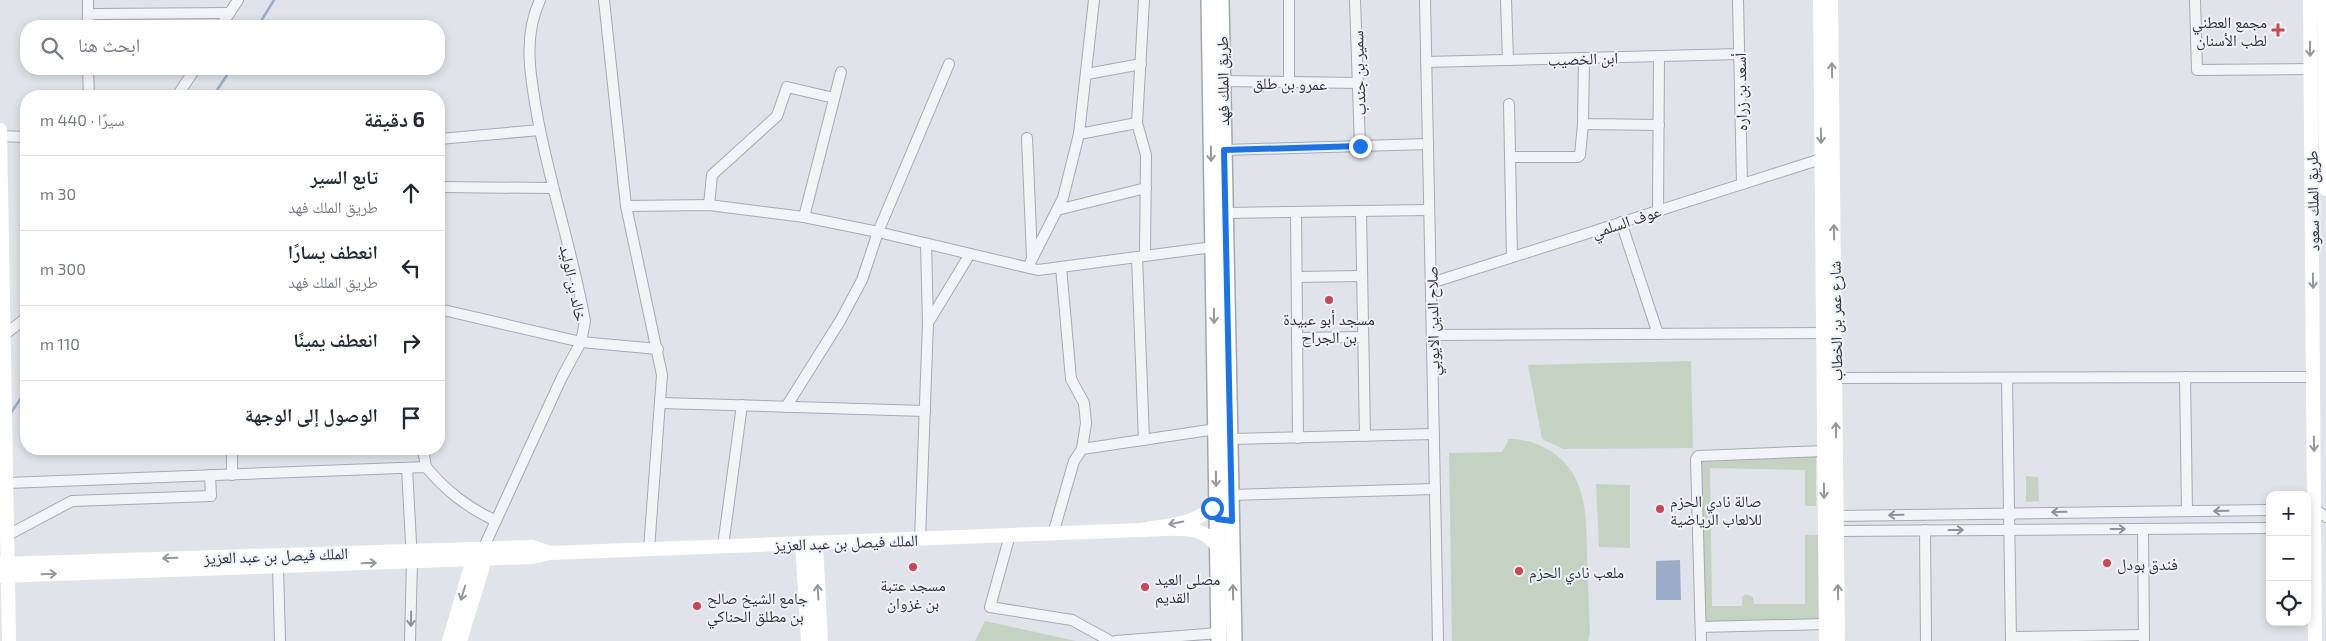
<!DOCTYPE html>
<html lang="ar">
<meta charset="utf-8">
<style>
body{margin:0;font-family:"Exo 2","Noto Naskh Arabic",sans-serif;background:#f6f6f7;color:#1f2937;direction:rtl}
.controls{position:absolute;right:15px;bottom:15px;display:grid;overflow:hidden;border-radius:10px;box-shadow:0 2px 8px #0003}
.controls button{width:45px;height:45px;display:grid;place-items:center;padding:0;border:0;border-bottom:1px solid #e0e1e3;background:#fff;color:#1f2937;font:25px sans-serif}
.stop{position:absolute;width:15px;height:15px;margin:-11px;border:4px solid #1a73e8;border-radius:50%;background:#fff}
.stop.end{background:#1a73e8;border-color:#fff;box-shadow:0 1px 5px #0008}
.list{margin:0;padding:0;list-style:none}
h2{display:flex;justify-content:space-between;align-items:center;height:65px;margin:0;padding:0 20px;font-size:21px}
h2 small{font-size:16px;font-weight:400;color:#747a83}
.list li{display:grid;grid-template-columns:32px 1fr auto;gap:15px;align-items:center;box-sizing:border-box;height:75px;padding:0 20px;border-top:1px solid #e0e1e3}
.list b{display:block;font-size:19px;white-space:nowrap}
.list p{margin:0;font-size:16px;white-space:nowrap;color:#747a83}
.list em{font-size:16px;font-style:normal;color:#747a83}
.icon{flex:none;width:28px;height:28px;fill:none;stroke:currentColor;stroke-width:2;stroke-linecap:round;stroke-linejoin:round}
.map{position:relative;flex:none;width:2326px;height:641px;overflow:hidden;direction:ltr}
.search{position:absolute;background:#fff;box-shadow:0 2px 8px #0003;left:20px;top:20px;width:425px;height:55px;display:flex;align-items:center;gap:12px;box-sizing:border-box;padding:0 18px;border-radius:20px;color:#747a83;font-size:19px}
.panel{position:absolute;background:#fff;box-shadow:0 2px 8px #0003;left:20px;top:90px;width:425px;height:365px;border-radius:20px;direction:rtl}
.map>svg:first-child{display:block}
.green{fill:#c4d3c1}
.water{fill:#9aaec9}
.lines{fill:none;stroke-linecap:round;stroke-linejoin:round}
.stream{stroke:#9aaec9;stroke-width:2.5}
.street-casing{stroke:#a5a9b3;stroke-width:12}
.primary-casing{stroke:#9fa6b5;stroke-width:18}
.street{stroke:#f2f4f7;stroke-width:10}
.secondary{stroke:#fff;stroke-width:14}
.primary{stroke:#fff;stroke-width:15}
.oneway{stroke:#9497a0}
.oneway2{stroke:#8d929c}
.route{stroke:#1a73e8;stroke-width:6}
.poi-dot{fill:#cf4450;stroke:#eff2f6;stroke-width:2}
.labels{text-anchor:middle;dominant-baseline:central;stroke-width:4;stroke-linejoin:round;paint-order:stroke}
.poi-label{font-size:16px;fill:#282f40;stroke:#eff2f6;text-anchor:start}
.street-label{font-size:16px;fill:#282f40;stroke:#eff2f6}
</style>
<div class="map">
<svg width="2326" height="641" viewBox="0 0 2326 641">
<rect width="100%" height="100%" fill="#e0e3e9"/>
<g class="green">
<polygon points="1691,361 1693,448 1563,449 1542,439 1528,365"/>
<path d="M 1509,439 C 1526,439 1538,443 1552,452 C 1588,476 1586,517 1587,556 C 1588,582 1589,607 1590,633 L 1588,641 L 1452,641 L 1449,453 L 1502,452 Z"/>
<polygon points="1816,455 1816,506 1805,506 1805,470 1710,468 1712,606 1742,606 1742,597 1746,594 1753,597 1754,604 1805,604 1805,535 1820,535 1821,621 1699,621 1698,459"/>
<polygon points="2026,476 2038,477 2039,501 2026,502"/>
<polygon points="1596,484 1630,485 1630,548 1599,547"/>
<polygon points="985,621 1076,641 975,641"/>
</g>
<polygon class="water" points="1680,560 1681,600 1656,600 1656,561"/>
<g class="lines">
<g class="stream">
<polyline points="258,26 274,0"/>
<polyline points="213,96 231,69"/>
<polyline points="10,414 26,391"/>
</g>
<g class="street-casing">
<g id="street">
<polyline points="88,0 88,15"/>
<polyline points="604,0 626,206 662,375 649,549"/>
<polyline points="1144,0 1137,123 1146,155 1145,256"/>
<polyline points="1289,0 1289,84"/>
<polyline points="1355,0 1360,146"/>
<polyline points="1425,0 1438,641"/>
<polyline points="1506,0 1508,60"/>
<polyline points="1738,0 1742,184"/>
<polyline points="2195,0 2197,70 2310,69"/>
<polyline points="87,26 88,15 97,14 229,13"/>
<polyline points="221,26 238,0"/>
<polyline points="1584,58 1583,124 1659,125"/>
<polyline points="1426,62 1740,54"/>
<polyline points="88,69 89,96"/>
<polyline points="1087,74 1141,64"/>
<polyline points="1222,81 1358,83"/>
<polyline points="177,96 195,69"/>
<polyline points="1509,104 1512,257"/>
<polyline points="1079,134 1137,123"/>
<polyline points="0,136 26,137"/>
<polyline points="1027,138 1032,257"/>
<polyline points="439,139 540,130"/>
<polyline points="1224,150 1428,144"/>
<polyline points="1510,157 1578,157 1580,155 1583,124"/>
<polyline points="439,187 552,188"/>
<polyline points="709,205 712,175 777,116 787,87 834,98"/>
<polyline points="626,206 709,205 804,217 878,232 1038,270 1213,247"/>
<polyline points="1057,210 1146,188"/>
<polyline points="1361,211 1365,436"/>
<polyline points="1658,211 1659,56"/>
<polyline points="1296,212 1298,438"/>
<polyline points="1225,213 1429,210"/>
<polyline points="804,217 841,72"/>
<polyline points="1621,222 1658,334"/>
<polyline points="926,244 928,322"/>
<polyline points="1137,257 1144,440"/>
<polyline points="1028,267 1063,198 1079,134 1094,0"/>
<polyline points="1297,277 1362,276"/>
<polyline points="1431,283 1821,159"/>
<polyline points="439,309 581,342 658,349"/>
<polyline points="4,335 26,318"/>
<polyline points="1432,335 1823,333"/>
<polyline points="1297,338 1363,337"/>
<polyline points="2185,377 2187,511"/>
<polyline points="1835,378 2313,377"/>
<polyline points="2007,378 2011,641"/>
<polyline points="662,403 925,411"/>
<polyline points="786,407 840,321 862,280 878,232 949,64"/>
<polyline points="1230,439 1434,434"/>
<polyline points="423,449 426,467"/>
<polyline points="1082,449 1216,429"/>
<polyline points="407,468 412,561 410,641"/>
<polyline points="232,475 232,449"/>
<path d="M 7,483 L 426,467 C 447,492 467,507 496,521"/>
<polyline points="1231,495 1435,489"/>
<polyline points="2309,509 2315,509 2326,517"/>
<polyline points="1837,516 2270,510"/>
<polyline points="2143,529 2144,640"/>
<polyline points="1925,530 1926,641"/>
<polyline points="1837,531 2270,528"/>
<polyline points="1053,534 1074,461 1082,449 1086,423 1084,403 1071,379 1061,267"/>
<polyline points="8,535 72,501 211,496 210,475"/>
<polyline points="1010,535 990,607 1072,620 1110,641"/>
<polyline points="920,539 928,323 970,254"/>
<polyline points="723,546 742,405"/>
<path d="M 483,549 L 562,377 L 581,342 L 585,321 C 573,254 551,188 538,120 C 531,80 522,38 540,0"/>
<polyline points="278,566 280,641"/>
<polyline points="1701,627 1826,624"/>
<polyline points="2011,637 2144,635"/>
<polyline points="1116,641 1219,633"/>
<polyline points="1701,641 1696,459 1698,456 1824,451"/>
</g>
</g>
<g class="primary-casing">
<g id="primary">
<polyline points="1209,0 1219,641"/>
<polyline points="1221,0 1234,641"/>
</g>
</g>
<use href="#street" class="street"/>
<g class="secondary">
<polyline points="1820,0 1826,641"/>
<polyline points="1831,0 1838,641"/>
<polyline points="2310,0 2315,641"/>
<polyline points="2324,0 2326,189"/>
<polyline points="0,130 9,641"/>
<path d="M 1217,501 C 1201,525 1167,525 1141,530 C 1168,530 1203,521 1218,548"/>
<polyline points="802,543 808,641"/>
<polyline points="816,543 821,641"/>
<polyline points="0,564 533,547 550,553"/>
<polyline points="0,576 533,557 550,553 1141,530"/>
<polyline points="449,641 472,563 480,553"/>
<polyline points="460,641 484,563 483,550"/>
</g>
<use href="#primary" class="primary"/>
</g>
<defs><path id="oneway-shaft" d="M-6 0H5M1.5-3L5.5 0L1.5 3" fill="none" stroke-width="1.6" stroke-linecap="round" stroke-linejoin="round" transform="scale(1.25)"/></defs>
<g class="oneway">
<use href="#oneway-shaft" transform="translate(2310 49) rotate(89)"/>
<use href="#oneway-shaft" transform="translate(1832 70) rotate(-91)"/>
<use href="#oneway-shaft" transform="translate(1821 136) rotate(89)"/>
<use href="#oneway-shaft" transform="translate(1211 154) rotate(89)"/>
<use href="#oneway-shaft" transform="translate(1834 232) rotate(-91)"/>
<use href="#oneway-shaft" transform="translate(2313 281) rotate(89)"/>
<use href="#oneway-shaft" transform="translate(1214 316) rotate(89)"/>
<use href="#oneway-shaft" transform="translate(1836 430) rotate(-91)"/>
<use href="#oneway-shaft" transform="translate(2314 444) rotate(89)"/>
<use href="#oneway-shaft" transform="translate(1216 479) rotate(89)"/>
<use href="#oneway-shaft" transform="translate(1824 491) rotate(89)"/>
<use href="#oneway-shaft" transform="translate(1176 523) rotate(168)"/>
<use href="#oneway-shaft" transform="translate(170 558) rotate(178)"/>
<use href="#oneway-shaft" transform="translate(369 563) rotate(-2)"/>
<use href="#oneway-shaft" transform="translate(49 574) rotate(-2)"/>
<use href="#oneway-shaft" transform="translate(818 592) rotate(-93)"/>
<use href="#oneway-shaft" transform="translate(1233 592) rotate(-91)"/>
<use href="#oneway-shaft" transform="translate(1838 592) rotate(-91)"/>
<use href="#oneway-shaft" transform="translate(463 593) rotate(107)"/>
</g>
<g class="oneway2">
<use href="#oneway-shaft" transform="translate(2221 511) rotate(179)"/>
<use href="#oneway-shaft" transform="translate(2059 512) rotate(179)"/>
<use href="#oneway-shaft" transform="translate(1896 515) rotate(179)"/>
<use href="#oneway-shaft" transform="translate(2118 529)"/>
<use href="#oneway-shaft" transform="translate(1956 530)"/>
<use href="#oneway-shaft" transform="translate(411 619) rotate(91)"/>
</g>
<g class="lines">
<polyline class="route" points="1212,508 1217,501 1217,519 1232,521 1224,150 1360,146"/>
</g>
<g class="poi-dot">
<path d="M2275.5 22.5h5v5h5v5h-5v5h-5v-5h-5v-5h5z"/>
<circle cx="1329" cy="300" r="5"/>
<circle cx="1660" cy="509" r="5"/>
<circle cx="2107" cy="563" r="5"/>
<circle cx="913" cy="567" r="5"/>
<circle cx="1519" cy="571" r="5"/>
<circle cx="1145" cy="587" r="5"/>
<circle cx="697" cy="606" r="5"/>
</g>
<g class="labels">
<g class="poi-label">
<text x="2267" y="21" text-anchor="end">مجمع العطني<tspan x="2267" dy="18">لطب الأسنان</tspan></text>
<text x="1329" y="318" text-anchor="middle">مسجد أبو عبيدة<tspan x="1329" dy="18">بن الجراح</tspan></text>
<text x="1670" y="500">صالة نادي الحزم<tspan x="1670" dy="18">للالعاب الرياضية</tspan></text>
<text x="2117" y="563">فندق بودل</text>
<text x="1529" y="571">ملعب نادي الحزم</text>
<text x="1155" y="578">مصلى العيد<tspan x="1155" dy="18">القديم</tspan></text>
<text x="913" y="584" text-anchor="middle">مسجد عتبة<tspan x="913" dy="18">بن غزوان</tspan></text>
<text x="707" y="597">جامع الشيخ صالح<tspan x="707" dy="18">بن مطلق الحناكي</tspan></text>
</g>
<g class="street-label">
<text transform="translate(1583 58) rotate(-2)">ابن الخصيب</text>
<text transform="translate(1358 73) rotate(-92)">سمير بن جندب</text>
<text transform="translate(1222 81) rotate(-91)">طريق الملك فهد</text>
<text transform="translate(1290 83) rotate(1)">عمرو بن طلق</text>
<text transform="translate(1740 92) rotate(-91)">أسعد بن زراره</text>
<text transform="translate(2312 201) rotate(-91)">طريق الملك سعود</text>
<text transform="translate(1626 221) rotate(-18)">عوف السلمي</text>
<text transform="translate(574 283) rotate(78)">خالد بن الوليد</text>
<text transform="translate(1432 321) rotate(-91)">صلاح الدين الايوبي</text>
<text transform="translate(1835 321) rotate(-91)">شارع عمر بن الخطاب</text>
<text transform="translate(846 542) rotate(-2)">الملك فيصل بن عبد العزيز</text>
<text transform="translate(276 555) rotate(-2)">الملك فيصل بن عبد العزيز</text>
</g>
</g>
</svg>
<div class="controls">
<button>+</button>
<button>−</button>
<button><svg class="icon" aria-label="locate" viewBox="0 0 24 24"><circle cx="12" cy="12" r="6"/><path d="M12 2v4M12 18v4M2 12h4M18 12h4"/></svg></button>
</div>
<div class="stop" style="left:1212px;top:508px"></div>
<div class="stop end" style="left:1360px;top:146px"></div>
<div class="search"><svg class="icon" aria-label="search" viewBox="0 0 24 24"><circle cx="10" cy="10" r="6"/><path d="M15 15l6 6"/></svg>ابحث هنا</div>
<section class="panel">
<h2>6 دقيقة<small>سيرًا · 440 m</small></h2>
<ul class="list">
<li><svg class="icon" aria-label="ahead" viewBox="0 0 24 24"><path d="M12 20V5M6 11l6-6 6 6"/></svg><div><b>تابع السير</b><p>طريق الملك فهد</p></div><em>30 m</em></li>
<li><svg class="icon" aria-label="left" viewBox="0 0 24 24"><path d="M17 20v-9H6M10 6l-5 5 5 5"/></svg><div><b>انعطف يسارًا</b><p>طريق الملك فهد</p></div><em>300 m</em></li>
<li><svg class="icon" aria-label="right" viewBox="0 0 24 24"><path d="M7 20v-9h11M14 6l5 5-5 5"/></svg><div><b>انعطف يمينًا</b></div><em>110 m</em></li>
<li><svg class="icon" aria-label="arrive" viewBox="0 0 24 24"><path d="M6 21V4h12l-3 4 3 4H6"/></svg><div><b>الوصول إلى الوجهة</b></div></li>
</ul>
</section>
</div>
